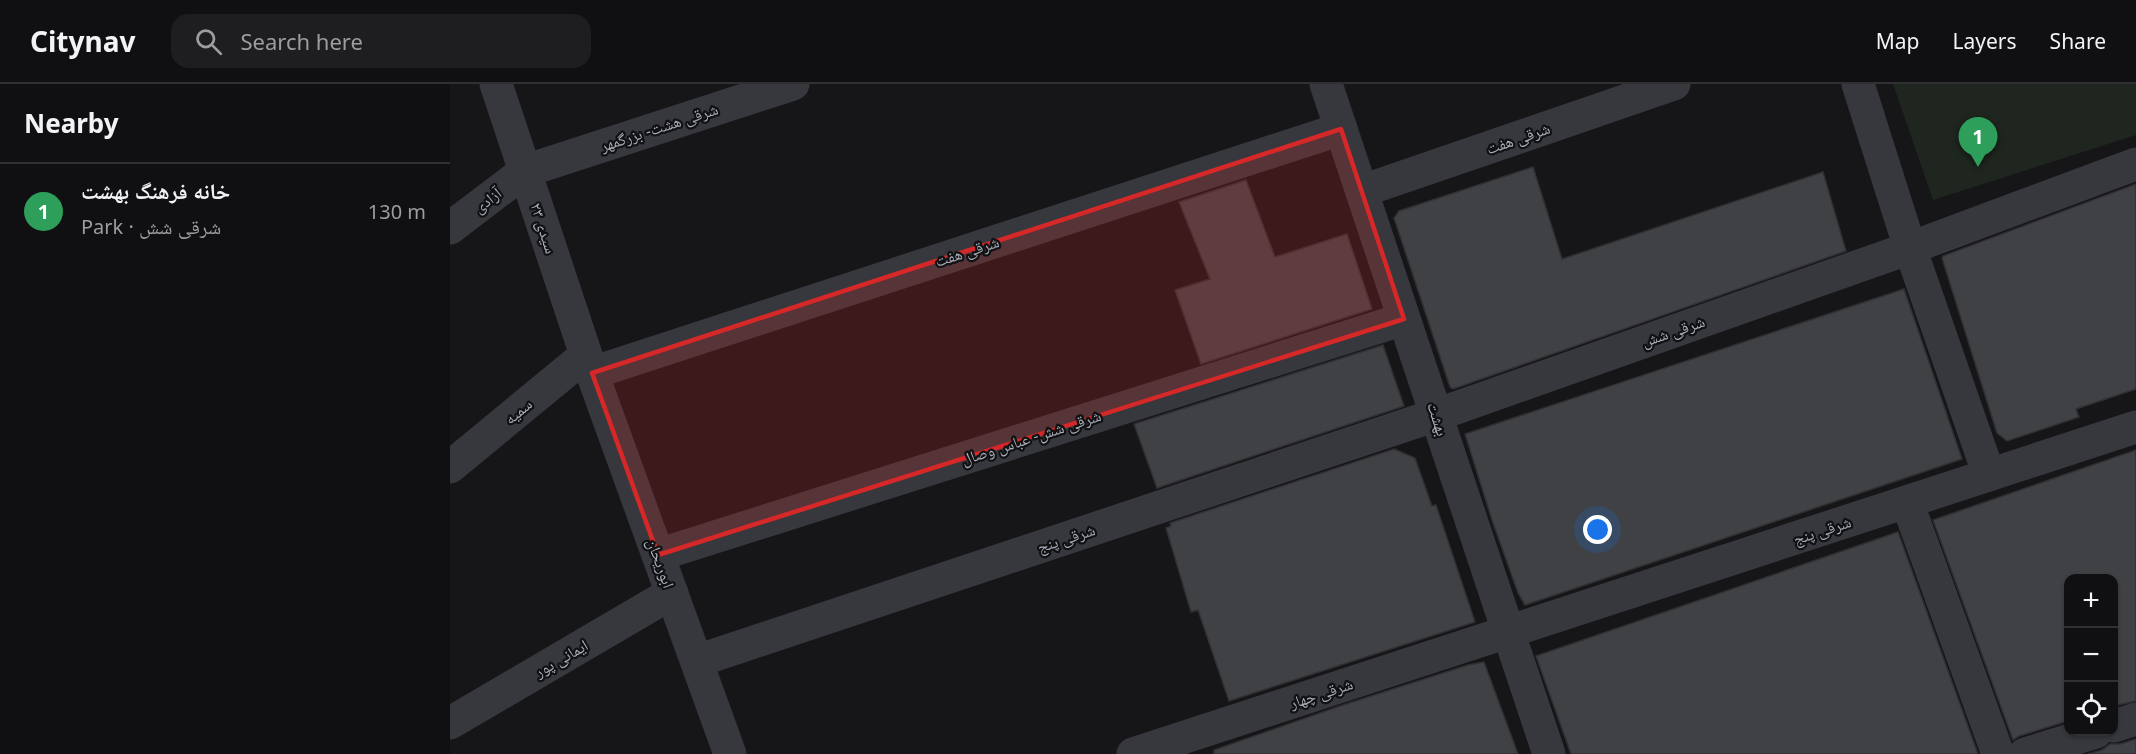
<!DOCTYPE html>
<meta charset="utf-8">
<style>
body{margin:0;font-family:"Noto Sans","Noto Naskh Arabic",sans-serif;background:#1e1e20;color:#f1f3f6}
.controls{position:absolute;right:18px;bottom:18px;display:grid;overflow:hidden;border-radius:12px;box-shadow:0 2px 4px #0004}
.controls button{width:54px;height:54px;display:grid;place-items:center;padding:0;border:0;border-bottom:2px solid #303032;background:#101012;color:#f1f3f6;font:30px sans-serif}
.you{position:absolute;left:1148px;top:446px;width:21px;height:21px;margin:-15px;border:4px solid #fff;border-radius:50%;background:#1a73e8;box-shadow:0 0 0 9px #1a73e833}
.badge{display:grid;place-items:center;width:39px;height:39px;border-radius:50%;background:#7c3aed;color:#fff;font-size:20px;font-weight:700}
.pin{position:absolute;translate:-50% -50px;filter:drop-shadow(0 2px 3px #0008)}
.pin::after{content:'';position:absolute;top:32px;width:21px;height:18px;background:inherit;clip-path:polygon(0 0,100% 0,50% 100%)}
.list{margin:0;padding:0;list-style:none}
h2{display:flex;justify-content:space-between;align-items:center;height:78px;margin:0;padding:0 24px;font-size:26px}
h2 small{font-size:20px;font-weight:400;color:#9c9d9f}
.list li{display:grid;grid-template-columns:39px 1fr auto;gap:18px;align-items:center;box-sizing:border-box;height:96px;padding:0 24px;border-top:2px solid #303032}
.list b{display:block;font-size:22px;white-space:nowrap}
.list p{margin:0;font-size:20px;white-space:nowrap;color:#9c9d9f}
.list em{font-size:20px;font-style:normal;color:#9c9d9f}
.icon{flex:none;width:33px;height:33px;fill:none;stroke:currentColor;stroke-width:2;stroke-linecap:round;stroke-linejoin:round}
.map{position:relative;flex:none;width:1686px;height:670px;overflow:hidden}
header{display:flex;align-items:center;gap:36px;box-sizing:border-box;height:84px;padding:0 30px;background:#101012;border-bottom:2px solid #303032}
header strong{font-size:28px}
nav{display:flex;gap:33px;margin-inline-start:auto;font-size:21px}
.search{width:420px;height:54px;background:#1e1e20;display:flex;align-items:center;gap:15px;box-sizing:border-box;padding:0 21px;border-radius:18px;color:#9c9d9f;font-size:22px}
main{display:flex}
aside{flex:1;background:#101012}
.map>svg:first-child{display:block}
.green{fill:#1e261f}
.building{fill:#404145;stroke:#303034;stroke-width:1.5}
.lines{fill:none;stroke-linecap:round;stroke-linejoin:round}
.minor{stroke:#37383d;stroke-width:33}
.marked{fill:#d62828;fill-opacity:0.2;stroke:#d62828;stroke-width:4.5;stroke-linejoin:round}
.labels{text-anchor:middle;dominant-baseline:central;stroke-width:4.5;stroke-linejoin:round;paint-order:stroke}
.street-label{font-size:16px;fill:#a8adb8;stroke:#111113}
</style>
<header>
<strong>Citynav</strong>
<div class="search"><svg class="icon" aria-label="search" viewBox="0 0 24 24"><circle cx="10" cy="10" r="6"/><path d="M15 15l6 6"/></svg>Search here</div>
<nav><a>Map</a><a>Layers</a><a>Share</a></nav>
</header>
<main>
<aside>
<h2>Nearby<small></small></h2>
<ul class="list">
<li><span class="badge" style="background:#2e9e5b">1</span><div><b>خانه فرهنگ بهشت</b><p>Park · شرقی شش</p></div><em>130 m</em></li>
</ul>
</aside>
<div class="map">
<svg width="1686" height="670" viewBox="0 0 1686 670">
<rect width="100%" height="100%" fill="#161618"/>
<polygon class="green" points="1443,0 1686,0 1686,51 1483,116"/>
<g class="building">
<polygon points="1083,83 1112,175 1373,88 1396,167 1003,305 1000,303 944,134 949,127"/>
<polygon points="796,96 825,173 897,150 922,225 751,280 725,206 760,195 729,118"/>
<polygon points="1686,100 1686,305 1626,325 1629,333 1557,357 1547,349 1497,190 1492,174 1493,172"/>
<polygon points="1454,205 1512,375 1075,521 1068,509 1042,436 1015,350"/>
<polygon points="933,261 954,322 707,404 684,340"/>
<polygon points="944,365 965,374 982,422 986,421 1025,538 779,617 748,526 741,528 716,444 721,442 720,439"/>
<polygon points="1686,366 1686,617 1664,622 1664,495 1618,495 1618,637 1569,652 1563,656 1483,436"/>
<polygon points="1448,448 1528,670 1121,670 1086,572"/>
<polygon points="1034,578 1068,670 764,670 764,666 890,622 1018,581"/>
<polygon points="1686,655 1686,670 1638,670 1652,666 1660,660 1670,660"/>
</g>
<g class="lines">
<g class="minor">
<polyline points="46,0 142,289 280,670"/>
<polyline points="876,0 1099,670"/>
<polyline points="1408,0 1460,164 1539,391"/>
<polyline points="912,107 1224,0"/>
<polyline points="0,144 75,87 343,0"/>
<polyline points="142,289 891,45"/>
<polyline points="0,383 136,271"/>
<polyline points="1457,418 1548,670"/>
<polyline points="208,471 954,235"/>
<polyline points="247,577 986,331 1460,164 1686,80"/>
<polyline points="0,639 222,509"/>
<polyline points="1664,642 1686,635"/>
<polyline points="683,670 1686,343"/>
<polyline points="1575,670 1646,648"/>
</g>
</g>
<path class="marked" d="M 891,45 L 954,235 L 208,471 L 142,289 Z"/>
<g class="labels">
<g class="street-label">
<text transform="translate(209 43) rotate(-18)">شرقی هشت- بزرگمهر</text>
<text transform="translate(1068 54) rotate(-19)">شرقی هفت</text>
<text transform="translate(37 116) rotate(-38)">آزادی</text>
<text transform="translate(94 144) rotate(72)">سیدی ۲۳</text>
<text transform="translate(517 167) rotate(-18)">شرقی هفت</text>
<text transform="translate(1223 247) rotate(-19)">شرقی شش</text>
<text transform="translate(68 327) rotate(-40)">سمیه</text>
<text transform="translate(988 335) rotate(72)">بهشت</text>
<text transform="translate(581 353) rotate(-18)">شرقی شش- عباس وصال</text>
<text transform="translate(1372 446) rotate(-18)">شرقی پنج</text>
<text transform="translate(616 454) rotate(-18)">شرقی پنج</text>
<text transform="translate(211 479) rotate(70)">ابوریحان</text>
<text transform="translate(111 574) rotate(-30)">ایمانی پور</text>
<text transform="translate(871 609) rotate(-18)">شرقی چهار</text>
</g>
</g>
</svg>
<div class="controls">
<button>+</button>
<button>−</button>
<button><svg class="icon" aria-label="locate" viewBox="0 0 24 24"><circle cx="12" cy="12" r="6"/><path d="M12 2v4M12 18v4M2 12h4M18 12h4"/></svg></button>
</div>
<div class="you"></div>
<div class="pin badge" style="left:1528px;top:83px;background:#2e9e5b">1</div>
</div>
</main>
